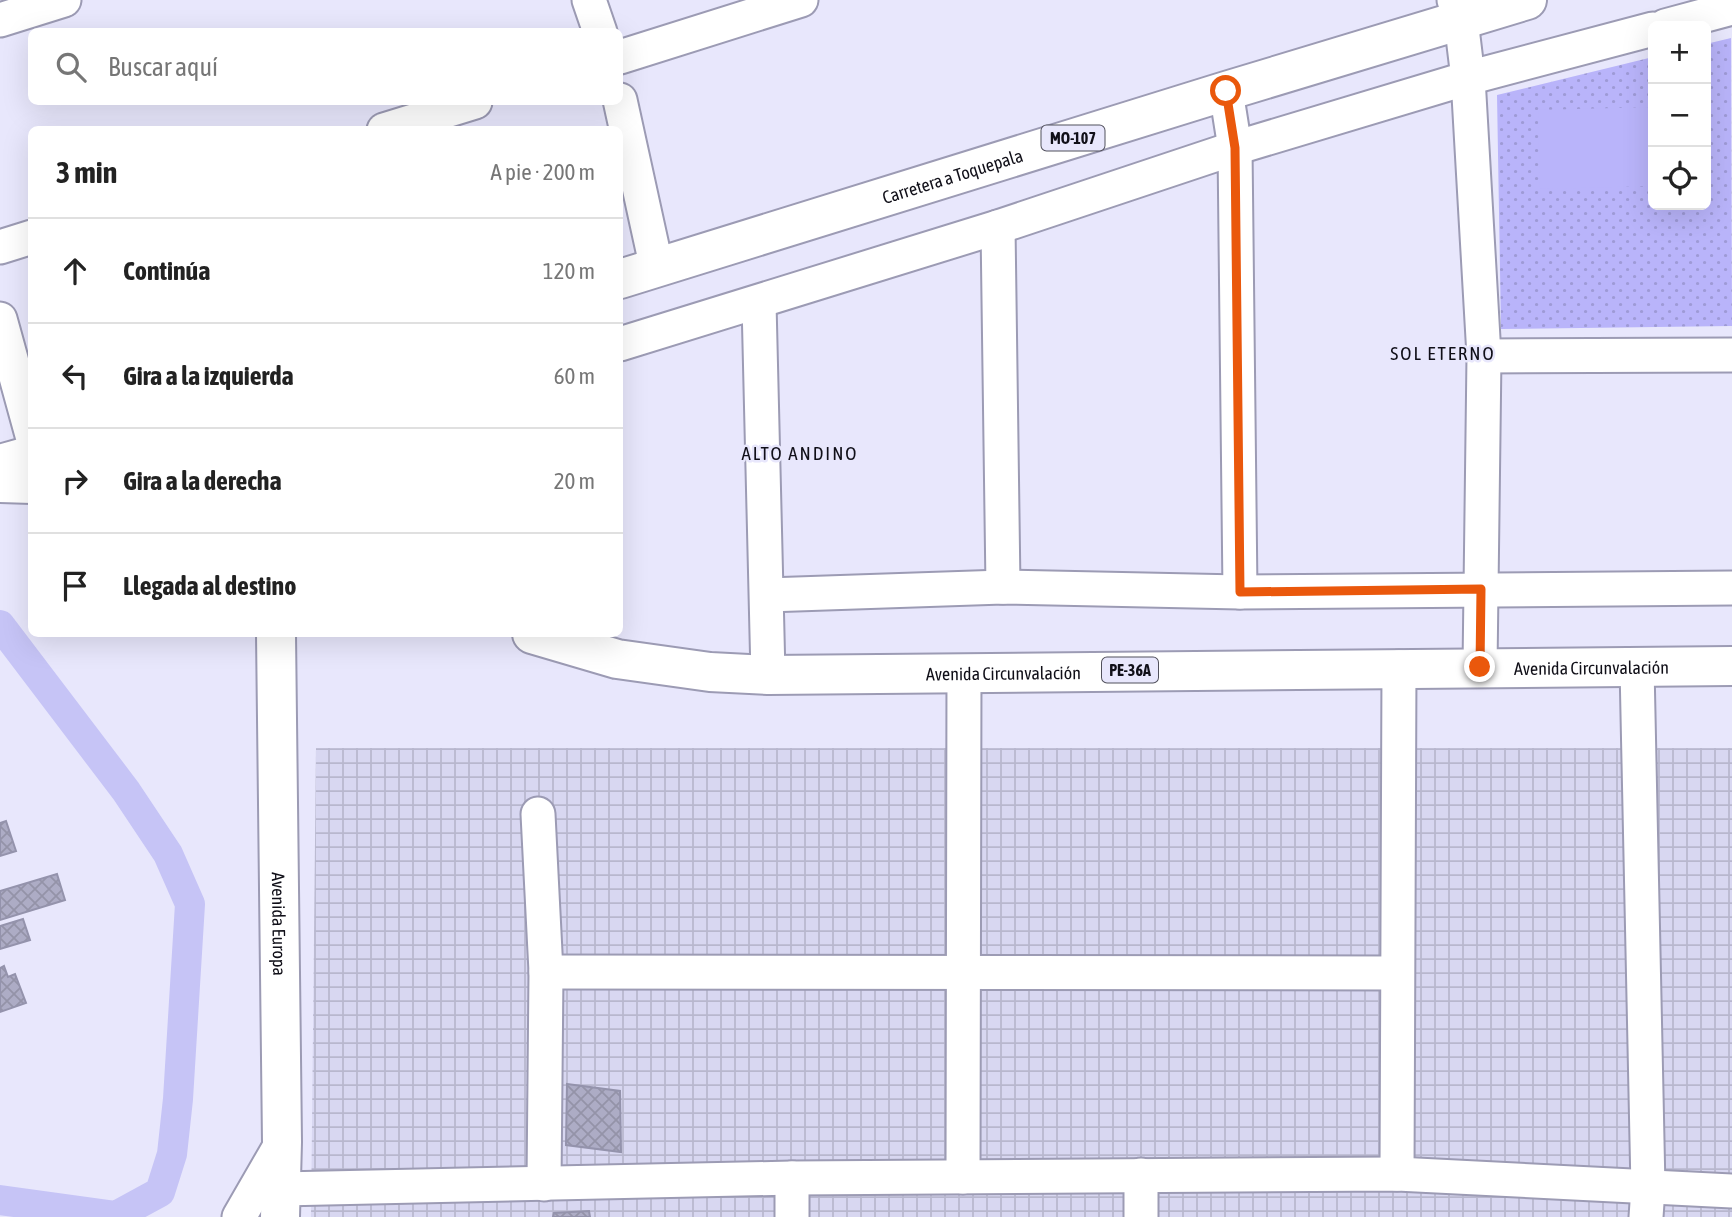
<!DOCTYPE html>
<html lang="es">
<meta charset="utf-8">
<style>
body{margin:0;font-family:"Asap Condensed",sans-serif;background:#f2f2f2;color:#222}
.controls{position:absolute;right:21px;top:21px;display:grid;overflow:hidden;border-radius:10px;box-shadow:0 7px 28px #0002}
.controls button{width:63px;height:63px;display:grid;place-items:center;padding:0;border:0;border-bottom:2px solid #e0e0e0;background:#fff;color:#222;font:35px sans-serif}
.stop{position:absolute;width:21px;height:21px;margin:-16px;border:5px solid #ea580c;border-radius:50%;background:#fff}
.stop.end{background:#ea580c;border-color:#fff;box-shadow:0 2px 7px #0008}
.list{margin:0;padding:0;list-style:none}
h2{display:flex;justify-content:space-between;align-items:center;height:91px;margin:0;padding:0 28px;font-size:30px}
h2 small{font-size:23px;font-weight:400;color:#767676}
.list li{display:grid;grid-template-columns:46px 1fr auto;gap:21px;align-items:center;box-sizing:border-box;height:105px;padding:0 28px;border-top:2px solid #e0e0e0}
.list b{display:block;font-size:26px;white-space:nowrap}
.list em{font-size:23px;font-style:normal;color:#767676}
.icon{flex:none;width:38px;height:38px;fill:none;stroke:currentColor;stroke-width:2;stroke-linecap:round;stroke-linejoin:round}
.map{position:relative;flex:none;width:1732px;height:1217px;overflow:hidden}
.search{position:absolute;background:#fff;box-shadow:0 7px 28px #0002;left:28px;top:28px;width:595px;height:77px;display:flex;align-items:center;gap:18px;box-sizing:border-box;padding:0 24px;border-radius:10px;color:#767676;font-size:26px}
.panel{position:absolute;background:#fff;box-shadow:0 7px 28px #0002;left:28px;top:126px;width:595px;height:511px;border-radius:10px}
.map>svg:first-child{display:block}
.industrial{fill:url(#industrial-grid)}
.grass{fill:url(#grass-dots)}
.garden{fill:#b9b4fa}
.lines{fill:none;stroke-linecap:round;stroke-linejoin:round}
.canal{stroke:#c6c4f6;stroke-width:30}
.building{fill:url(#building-cross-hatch);stroke:#9493ac;stroke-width:2}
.minor-casing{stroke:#9c9bb4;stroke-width:37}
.secondary-casing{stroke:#9c9bb4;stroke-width:42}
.primary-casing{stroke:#9c9bb4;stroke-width:42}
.trunk-casing{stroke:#9c9bb4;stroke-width:42}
.minor{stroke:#fff;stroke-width:33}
.secondary{stroke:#fff;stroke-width:38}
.primary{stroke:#fff;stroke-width:38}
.trunk{stroke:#fff;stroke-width:38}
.route{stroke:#ea580c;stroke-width:9}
.labels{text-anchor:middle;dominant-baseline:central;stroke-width:5;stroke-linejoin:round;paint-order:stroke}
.shield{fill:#e8e7fc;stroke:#51505c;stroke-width:2}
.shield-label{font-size:16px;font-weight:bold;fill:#100f18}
.street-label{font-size:18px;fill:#100f18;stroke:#e8e7fc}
.neighbourhood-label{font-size:19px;letter-spacing:2px;fill:#100f18;stroke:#e8e7fc}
</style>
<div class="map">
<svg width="1732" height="1217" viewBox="0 0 1732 1217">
<defs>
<pattern id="industrial-grid" width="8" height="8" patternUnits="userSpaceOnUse" patternTransform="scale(1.75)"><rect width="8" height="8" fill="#d8d7f1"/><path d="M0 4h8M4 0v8" fill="none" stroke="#b8b7ce"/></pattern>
<pattern id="grass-dots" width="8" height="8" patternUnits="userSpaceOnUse" patternTransform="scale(1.75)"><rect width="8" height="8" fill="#b9b4fa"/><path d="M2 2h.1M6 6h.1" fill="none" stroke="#9e9ad6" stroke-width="1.8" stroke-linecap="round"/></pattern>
<pattern id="building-cross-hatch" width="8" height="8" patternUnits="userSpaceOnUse" patternTransform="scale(1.75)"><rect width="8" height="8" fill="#adacc5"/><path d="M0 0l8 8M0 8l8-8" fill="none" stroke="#9493a8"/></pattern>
</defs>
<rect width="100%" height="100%" fill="#e8e7fc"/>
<polygon class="industrial" points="316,748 1732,748 1732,1217 311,1217"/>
<polygon class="grass" points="1731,38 1732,326 1501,329 1497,95 1653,57 1653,205 1706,205 1706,44"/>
<polygon class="garden" points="1653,107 1653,186 1540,189 1538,110"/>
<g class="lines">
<polyline class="canal" points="0,625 126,791 168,854 190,904 178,1099 172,1154 160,1192 116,1216 0,1200"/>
</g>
<g class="building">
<polygon points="6,821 16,851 0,856 0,823"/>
<polygon points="57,874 65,900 0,920 0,891"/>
<polygon points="23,919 30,940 0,949 0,926"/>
<polygon points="4,966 8,977 15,974 26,1003 0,1012 0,968"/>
<polygon points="567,1084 620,1091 621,1152 566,1145"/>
<polygon points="589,1211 590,1217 553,1217 554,1213"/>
</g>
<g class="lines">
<g class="minor-casing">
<g id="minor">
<polyline points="589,0 600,32"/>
<polyline points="1454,0 1461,20 1468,78 1484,356 1480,667"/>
<polyline points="0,20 64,0"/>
<polyline points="1665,26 1732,8"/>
<polyline points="620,57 801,0"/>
<polyline points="1226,91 1235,148 1240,592"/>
<polyline points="620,100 657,269"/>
<polyline points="384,130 475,102"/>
<polyline points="998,227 1003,587"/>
<polyline points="0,247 32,237"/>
<polyline points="759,303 768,675"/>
<polyline points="0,319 32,435"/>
<polyline points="620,344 998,227 1235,148 1468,78 1653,29"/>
<polyline points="1484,356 1732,355"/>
<polyline points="767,595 1003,587 1240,592 1732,588"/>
<polyline points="1637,667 1648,1188 1646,1217"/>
<polyline points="538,814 546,972 544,1184"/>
<polyline points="546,972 1397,973"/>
<polyline points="1397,1174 1399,667"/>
<polyline points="1141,1175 1141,1217"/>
<polyline points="963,1177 964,672"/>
<polyline points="281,1189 792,1178 1397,1174 1732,1191"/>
<polyline points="239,1217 280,1146"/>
<polyline points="792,1217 792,1178"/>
</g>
</g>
<g class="secondary-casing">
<g id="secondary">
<path id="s1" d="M 276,634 L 282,1142 L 280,1217"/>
</g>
</g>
<g class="primary-casing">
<g id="primary">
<path id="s2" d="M 620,279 L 1226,91 L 1527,0"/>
<polyline points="0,464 32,455"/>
</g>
</g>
<g class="trunk-casing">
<g id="trunk">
<polyline points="0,483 32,484"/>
<path id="s3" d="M 532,634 L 617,659 L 710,672 L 768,675 L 1732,666"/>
</g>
</g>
<use href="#minor" class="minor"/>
<use href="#secondary" class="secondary"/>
<use href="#primary" class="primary"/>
<use href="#trunk" class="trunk"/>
</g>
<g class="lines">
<polyline class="route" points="1226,91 1235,148 1240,592 1481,589 1480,667"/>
</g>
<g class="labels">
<g class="shield">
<rect x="1041.5" y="125.5" width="63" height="25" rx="5"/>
<rect x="1102" y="657.5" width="56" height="25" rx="5"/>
</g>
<g class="shield-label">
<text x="1073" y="138">MO-107</text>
<text x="1130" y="670">PE-36A</text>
</g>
<g class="street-label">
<text stroke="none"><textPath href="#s2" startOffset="348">Carretera a Toquepala</textPath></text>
<text stroke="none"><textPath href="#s3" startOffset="1064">Avenida Circunvalación</textPath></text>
<text stroke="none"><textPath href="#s3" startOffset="476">Avenida Circunvalación</textPath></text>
<text stroke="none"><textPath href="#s1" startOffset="290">Avenida Europa</textPath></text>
</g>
<g class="neighbourhood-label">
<text x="1443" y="353">SOL ETERNO</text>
<text x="800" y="453">ALTO ANDINO</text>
</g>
</g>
</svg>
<div class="controls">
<button>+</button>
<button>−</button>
<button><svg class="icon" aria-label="locate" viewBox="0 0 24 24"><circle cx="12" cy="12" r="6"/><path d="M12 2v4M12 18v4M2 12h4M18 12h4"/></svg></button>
</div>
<div class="stop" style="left:1226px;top:91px"></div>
<div class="stop end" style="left:1480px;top:667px"></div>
<div class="search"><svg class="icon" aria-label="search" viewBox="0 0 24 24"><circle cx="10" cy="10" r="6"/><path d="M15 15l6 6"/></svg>Buscar aquí</div>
<section class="panel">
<h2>3 min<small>A pie · 200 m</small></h2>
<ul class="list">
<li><svg class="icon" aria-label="ahead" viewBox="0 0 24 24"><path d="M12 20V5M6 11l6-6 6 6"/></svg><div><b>Continúa</b></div><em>120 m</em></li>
<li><svg class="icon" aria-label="left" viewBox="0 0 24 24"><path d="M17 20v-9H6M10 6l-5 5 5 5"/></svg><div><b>Gira a la izquierda</b></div><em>60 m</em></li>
<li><svg class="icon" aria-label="right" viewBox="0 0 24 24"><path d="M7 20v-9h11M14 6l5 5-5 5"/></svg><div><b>Gira a la derecha</b></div><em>20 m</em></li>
<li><svg class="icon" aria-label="arrive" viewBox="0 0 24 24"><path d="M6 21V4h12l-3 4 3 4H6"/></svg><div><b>Llegada al destino</b></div></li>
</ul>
</section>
</div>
